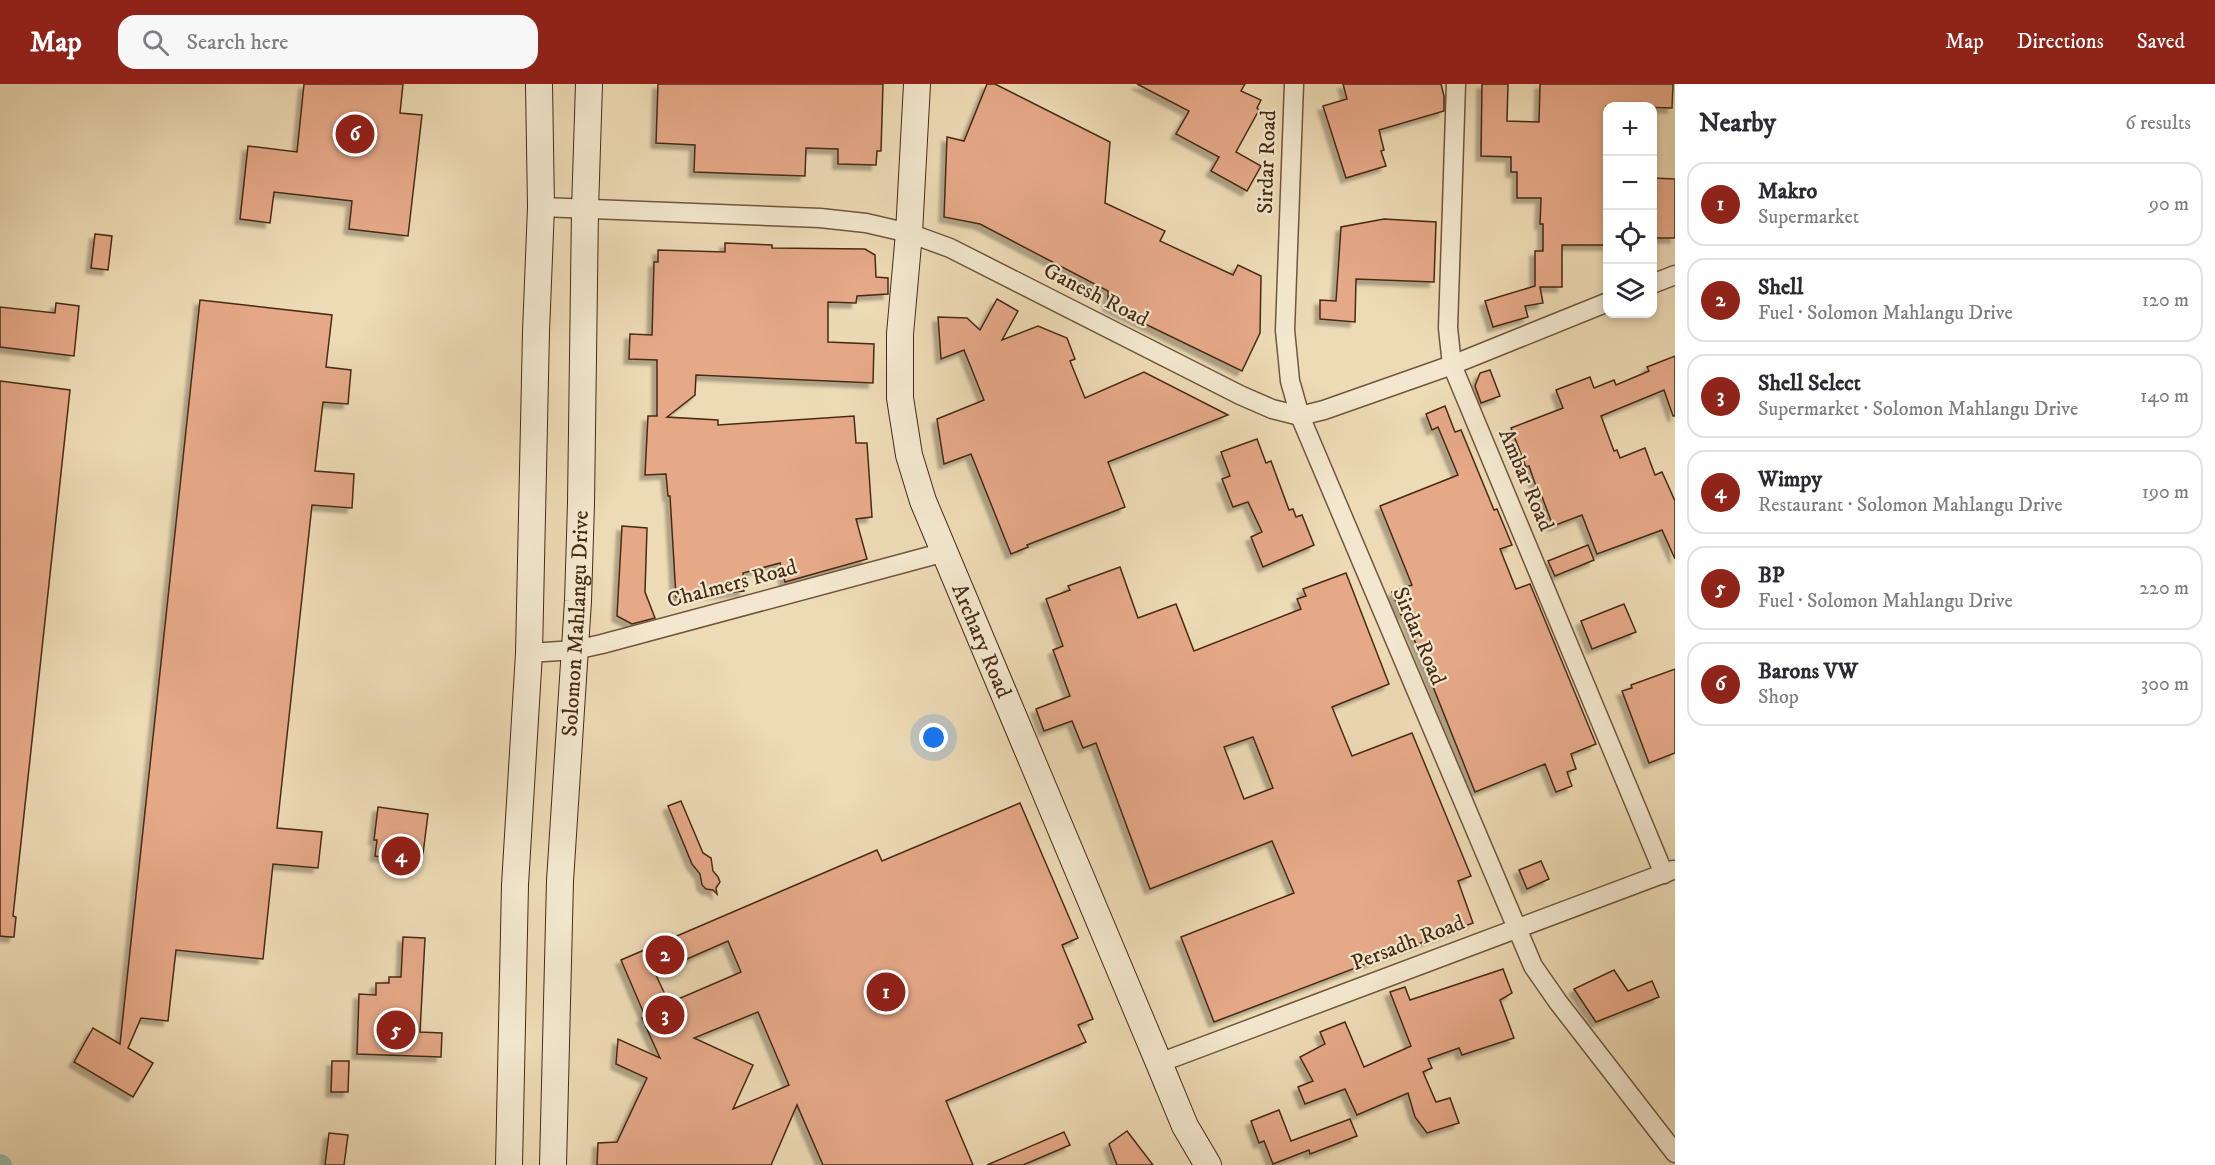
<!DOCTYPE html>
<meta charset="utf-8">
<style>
body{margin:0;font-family:"IM FELL DW Pica",serif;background:#f7f7f7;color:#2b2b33}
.controls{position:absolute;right:18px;top:18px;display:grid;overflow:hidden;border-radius:12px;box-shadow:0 3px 9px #0003}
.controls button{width:54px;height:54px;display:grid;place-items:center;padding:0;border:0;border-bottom:2px solid #e1e1e2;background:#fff;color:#2b2b33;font:30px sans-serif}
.you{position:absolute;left:934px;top:654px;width:21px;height:21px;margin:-15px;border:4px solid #fff;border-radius:50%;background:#1a73e8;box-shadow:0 0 0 9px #1a73e833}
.badge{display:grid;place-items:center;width:39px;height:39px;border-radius:50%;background:#8f2418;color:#fff;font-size:20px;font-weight:700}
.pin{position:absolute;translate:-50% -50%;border:3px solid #fff;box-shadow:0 2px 6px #0006}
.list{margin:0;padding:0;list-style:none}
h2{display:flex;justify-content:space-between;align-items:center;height:78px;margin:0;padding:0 24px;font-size:26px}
h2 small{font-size:20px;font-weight:400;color:#7c7c81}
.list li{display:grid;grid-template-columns:39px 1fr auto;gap:18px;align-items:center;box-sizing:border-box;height:84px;margin:0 12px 12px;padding:0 12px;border:2px solid #e1e1e2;border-radius:18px}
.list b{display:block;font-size:22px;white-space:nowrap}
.list p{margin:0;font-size:20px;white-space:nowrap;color:#7c7c81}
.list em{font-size:20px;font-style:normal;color:#7c7c81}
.icon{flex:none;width:33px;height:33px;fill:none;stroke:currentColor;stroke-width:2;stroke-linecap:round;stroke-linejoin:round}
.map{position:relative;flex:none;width:1675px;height:1081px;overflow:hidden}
header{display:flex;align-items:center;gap:36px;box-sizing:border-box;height:84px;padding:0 30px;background:#8f2418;color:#fff}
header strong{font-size:28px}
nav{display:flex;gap:33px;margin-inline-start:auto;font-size:21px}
.search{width:420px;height:54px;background:#f7f7f7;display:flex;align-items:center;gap:15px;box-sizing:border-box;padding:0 21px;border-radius:18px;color:#7c7c81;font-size:22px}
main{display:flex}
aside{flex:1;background:#fff}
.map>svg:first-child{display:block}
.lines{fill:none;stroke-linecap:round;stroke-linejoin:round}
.canal{stroke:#99bbab;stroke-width:20}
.building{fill:#e6a988;stroke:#472a14;stroke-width:1.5;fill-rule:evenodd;filter:url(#shadow)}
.street-casing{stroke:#70563c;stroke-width:21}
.secondary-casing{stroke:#472a14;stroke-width:28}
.street{stroke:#f3e8cf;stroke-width:18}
.secondary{stroke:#f3e8cf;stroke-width:26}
.labels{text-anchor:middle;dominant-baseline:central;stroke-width:4.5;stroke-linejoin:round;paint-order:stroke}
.street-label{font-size:22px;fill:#472a14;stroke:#f3e8cf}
</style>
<header>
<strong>Map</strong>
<div class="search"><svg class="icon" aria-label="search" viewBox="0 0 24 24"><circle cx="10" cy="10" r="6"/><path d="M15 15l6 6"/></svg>Search here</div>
<nav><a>Map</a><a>Directions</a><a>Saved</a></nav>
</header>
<main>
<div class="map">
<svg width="1675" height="1081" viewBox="0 0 1675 1081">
<defs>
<filter id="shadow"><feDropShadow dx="-5" dy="5" stdDeviation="1.5" flood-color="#0004"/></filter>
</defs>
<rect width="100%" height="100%" fill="#eddbb5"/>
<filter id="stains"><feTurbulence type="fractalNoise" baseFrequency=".00333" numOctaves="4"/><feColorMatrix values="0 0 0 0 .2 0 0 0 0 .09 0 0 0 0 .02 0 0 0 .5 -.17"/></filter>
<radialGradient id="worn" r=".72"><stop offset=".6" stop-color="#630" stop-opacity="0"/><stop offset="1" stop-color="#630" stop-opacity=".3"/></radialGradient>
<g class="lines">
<polyline class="canal" points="0,1080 2,1081"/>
</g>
<g class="building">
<polygon points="304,0 403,0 400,29 422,31 408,152 349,145 352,117 274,108 270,139 240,135 248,62 297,68"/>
<polygon points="658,0 883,0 881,67 877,67 876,81 838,80 838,65 806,64 805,92 694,88 695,61 656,59"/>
<polygon points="987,0 995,0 1110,58 1105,119 1165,147 1160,157 1233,191 1238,181 1261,192 1260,249 1242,287 1108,222 1108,207 980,140 944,133 947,53 964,57"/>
<polygon points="1137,0 1245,0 1241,7 1261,16 1257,24 1259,26 1236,68 1261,82 1247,107 1211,87 1219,73 1176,50 1189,27"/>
<polygon points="1343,0 1441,0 1444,12 1444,27 1379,46 1384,66 1381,67 1386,82 1346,94 1323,22 1347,15"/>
<polygon points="1482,0 1508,0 1507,37 1539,38 1540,0 1673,0 1672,24 1606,22 1608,161 1562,161 1562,203 1540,203 1543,219 1525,222 1528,233 1493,243 1485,217 1535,202 1535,167 1543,167 1543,140 1540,140 1541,114 1517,114 1517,88 1511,88 1511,73 1481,72"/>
<polygon points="1653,94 1675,95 1675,154 1653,154"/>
<polygon points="1384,135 1436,138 1434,198 1356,195 1355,238 1320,235 1320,216 1336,217 1341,143"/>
<polygon points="95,150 112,152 108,186 91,184"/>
<polygon points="725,159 772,161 772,164 865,165 875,171 876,193 888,194 888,210 857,212 856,219 828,218 828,258 874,260 873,299 696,291 695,311 667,333 718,336 718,341 854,332 856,359 867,359 872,433 856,435 867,475 785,498 780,479 743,489 744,507 676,513 670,412 668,412 666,390 645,391 648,332 657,332 657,276 629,275 630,250 652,251 654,178 658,178 658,166 725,168"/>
<polygon points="997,215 1018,227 1002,256 1038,242 1067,254 1075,275 1070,277 1085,314 1144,288 1228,331 1108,378 1125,423 1027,461 1028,463 1011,470 971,370 944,380 937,335 984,316 964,266 941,275 938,233 967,234 980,246"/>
<polygon points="200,216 332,231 326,283 351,286 348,320 323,318 315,387 354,390 352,424 312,421 277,744 322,748 318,784 273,780 263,875 176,866 168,937 141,934 128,964 153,979 133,1013 74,978 93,944 120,960"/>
<polygon points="56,219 79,222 74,272 0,263 0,223 55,229"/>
<polygon points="1675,272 1675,332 1673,332 1664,306 1601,332 1614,367 1617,366 1620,374 1645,364 1655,391 1662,388 1675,417 1675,475 1662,446 1597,470 1582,431 1553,442 1538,402 1536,402 1529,382 1526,383 1511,344 1563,324 1556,306 1590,293 1594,304 1614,296 1616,301 1649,287 1647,283"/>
<polygon points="1490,286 1500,312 1481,319 1475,302 1480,289"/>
<polygon points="0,297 70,306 13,832 16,833 14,853 10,853 0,852"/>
<polygon points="1445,322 1455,348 1461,346 1494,426 1497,425 1512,461 1500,465 1516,505 1530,500 1596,660 1571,670 1576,685 1567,688 1572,702 1556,708 1545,680 1475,708 1404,530 1401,531 1392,508 1412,501 1380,422 1458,391 1438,343 1432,346 1426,330"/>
<polygon points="1257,355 1266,379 1271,377 1289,426 1293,425 1296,433 1302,431 1314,461 1263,483 1251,453 1262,448 1248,418 1233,423 1222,395 1230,392 1221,368"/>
<polygon points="622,442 647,444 645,508 655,534 632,540 617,532"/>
<polygon points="1588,461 1594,476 1555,492 1548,477"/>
<path d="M 1120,483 L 1138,534 L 1176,520 L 1194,567 L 1301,525 L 1297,515 L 1306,512 L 1303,505 L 1346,489 L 1389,600 L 1332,623 L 1352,672 L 1412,649 L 1471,792 L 1458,797 L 1473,839 L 1214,938 L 1181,853 L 1294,809 L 1272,757 L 1150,805 L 1096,659 L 1083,664 L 1072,637 L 1044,647 L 1036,625 L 1070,612 L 1053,566 L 1063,562 L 1046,515 L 1070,506 L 1068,502 ZM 1253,653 L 1273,704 L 1244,715 L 1224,663 Z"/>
<polygon points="1624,520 1636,548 1592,565 1581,537"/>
<polygon points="1675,585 1675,669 1649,679 1622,607 1632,604 1631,601"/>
<polygon points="681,717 703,769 711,774 713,787 718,793 720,798 716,804 717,810 713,806 706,805 702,801 700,790 692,780 668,722"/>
<path d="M 1020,719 L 1078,854 L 1062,861 L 1093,935 L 1078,941 L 1086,958 L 946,1017 L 973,1081 L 823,1081 L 797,1021 L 771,1081 L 597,1081 L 598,1059 L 617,1058 L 647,994 L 616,980 L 618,955 L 660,974 L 642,934 L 645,932 L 621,876 L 877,766 L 882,777 ZM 728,857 L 741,888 L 669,919 L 655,889 ZM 758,928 L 789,1001 L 733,1025 L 753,981 L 694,954 Z"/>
<polygon points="378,723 428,730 422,778 375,772 377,756 374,756"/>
<polygon points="1541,777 1549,795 1527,805 1519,786"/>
<polygon points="403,853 425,854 420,948 442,949 441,973 357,970 359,910 376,911 376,899 389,899 389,893 401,893"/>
<polygon points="1503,885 1512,909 1500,916 1514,954 1462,971 1459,964 1428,975 1432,984 1423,988 1436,1018 1450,1014 1459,1039 1427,1049 1415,1033 1408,1009 1357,1031 1345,1005 1305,1020 1298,1003 1313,997 1300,973 1325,960 1320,948 1345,938 1364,983 1411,962 1390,908 1405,903 1410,916"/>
<polygon points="1614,886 1628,907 1652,897 1659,913 1596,938 1574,905"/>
<polygon points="332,977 349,977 348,1008 331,1008"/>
<polygon points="1279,1026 1291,1057 1350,1035 1357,1052 1310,1070 1309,1066 1273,1080 1264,1057 1259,1059 1251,1037"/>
<polygon points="1127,1047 1153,1081 1117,1081 1109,1060"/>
<polygon points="1064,1048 1070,1061 1023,1081 987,1081"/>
<polygon points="329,1049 348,1051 344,1081 325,1081"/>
</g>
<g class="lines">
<g class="street-casing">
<g id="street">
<polyline points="1294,0 1285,246 1290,297 1300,332 1533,882 1558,918 1675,1069"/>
<polyline points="1456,0 1448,244 1452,281 1664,790"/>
<polyline points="541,123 820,134 866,139 909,149 950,164 1240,311 1272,325 1300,332 1324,326 1452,281 1608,218"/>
<polyline points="1652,200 1675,191"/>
<polyline points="529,569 575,566 602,560 945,468"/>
<polyline points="1159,979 1673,786"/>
</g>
</g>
<g class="secondary-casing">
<g id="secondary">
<path id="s1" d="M 917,0 L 909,149 L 900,250 L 900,314 L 909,371 L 923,417 L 1159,979 L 1185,1042 L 1208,1081"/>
<polyline points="509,1081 515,801 529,569 536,248 541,123 539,0"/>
<path id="s2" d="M 553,1081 L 560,797 L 578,517 L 581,419 L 585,126 L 589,0"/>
</g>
</g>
<use href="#street" class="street"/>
<use href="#secondary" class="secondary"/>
</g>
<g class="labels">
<g class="street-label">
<text transform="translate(1267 78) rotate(-88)">Sirdar Road</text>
<text transform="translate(1096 211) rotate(27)">Ganesh Road</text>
<text transform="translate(1526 396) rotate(67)">Ambar Road</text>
<text transform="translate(732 500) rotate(-15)">Chalmers Road</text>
<text stroke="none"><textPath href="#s2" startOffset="542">Solomon Mahlangu Drive</textPath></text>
<text transform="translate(1419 552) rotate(67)">Sirdar Road</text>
<text stroke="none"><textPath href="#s1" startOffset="572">Archary Road</textPath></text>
<text transform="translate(1408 859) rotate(-21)">Persadh Road</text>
</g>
</g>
<rect width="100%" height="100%" filter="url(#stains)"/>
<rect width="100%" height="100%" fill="url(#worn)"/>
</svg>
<div class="controls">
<button>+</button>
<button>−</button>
<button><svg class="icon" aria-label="locate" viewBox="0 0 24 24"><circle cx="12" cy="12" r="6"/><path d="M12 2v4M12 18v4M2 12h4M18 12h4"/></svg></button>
<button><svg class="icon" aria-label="layers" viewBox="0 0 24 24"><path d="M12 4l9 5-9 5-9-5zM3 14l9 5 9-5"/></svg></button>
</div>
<div class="you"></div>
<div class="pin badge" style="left:886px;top:908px">1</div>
<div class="pin badge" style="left:665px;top:871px">2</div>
<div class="pin badge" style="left:665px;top:931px">3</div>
<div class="pin badge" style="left:401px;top:772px">4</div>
<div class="pin badge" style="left:396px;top:946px">5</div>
<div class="pin badge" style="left:355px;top:50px">6</div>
</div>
<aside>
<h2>Nearby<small>6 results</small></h2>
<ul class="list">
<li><span class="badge">1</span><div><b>Makro</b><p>Supermarket</p></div><em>90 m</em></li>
<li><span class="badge">2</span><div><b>Shell</b><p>Fuel · Solomon Mahlangu Drive</p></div><em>120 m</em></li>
<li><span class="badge">3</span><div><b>Shell Select</b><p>Supermarket · Solomon Mahlangu Drive</p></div><em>140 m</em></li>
<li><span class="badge">4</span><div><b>Wimpy</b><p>Restaurant · Solomon Mahlangu Drive</p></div><em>190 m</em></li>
<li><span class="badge">5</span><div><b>BP</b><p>Fuel · Solomon Mahlangu Drive</p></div><em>220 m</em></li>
<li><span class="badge">6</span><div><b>Barons VW</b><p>Shop</p></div><em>300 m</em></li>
</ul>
</aside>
</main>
